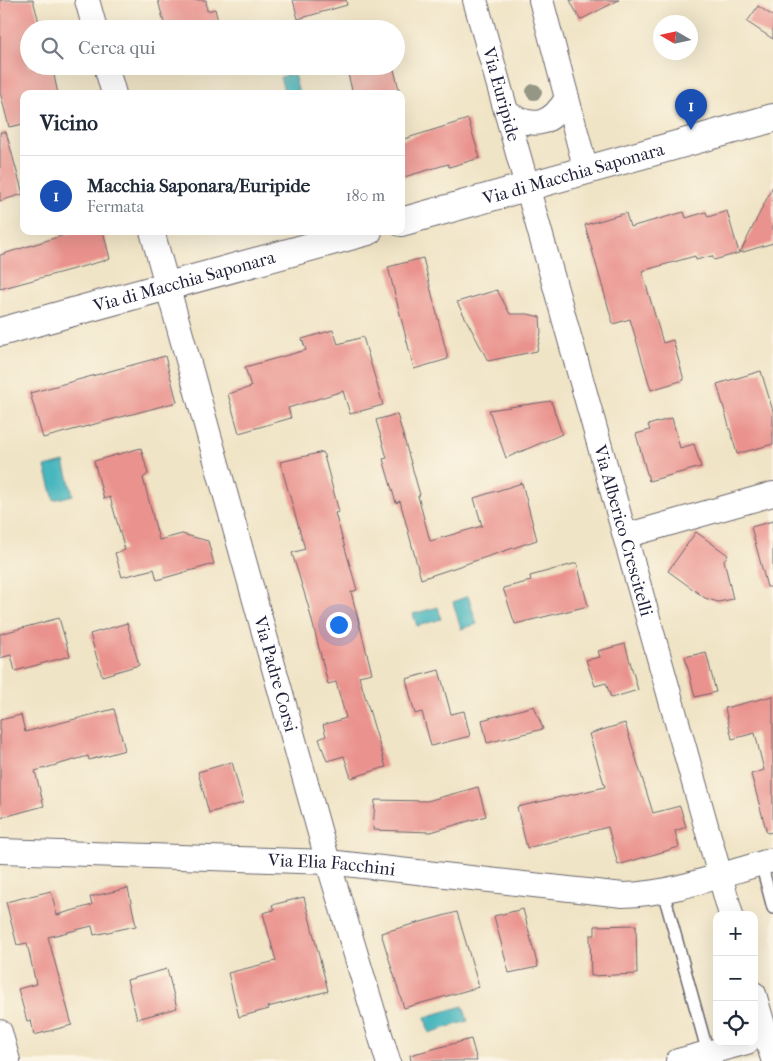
<!DOCTYPE html>
<html lang="it">
<meta charset="utf-8">
<style>
body{margin:0;font-family:"IM FELL French Canon",serif;background:#f2f2f3;color:#1f2937}
.controls{position:absolute;right:15px;bottom:15px;display:grid;overflow:hidden;border-radius:10px;box-shadow:0 5px 20px #0002}
.controls button{width:45px;height:45px;display:grid;place-items:center;padding:0;border:0;border-bottom:1px solid #e0e1e3;background:#fff;color:#1f2937;font:25px sans-serif}
.compass{position:absolute;left:653px;top:15px;width:45px;height:45px;border-radius:50%;background:#fff;box-shadow:0 5px 20px #0002;rotate:279deg}
.you{position:absolute;left:338px;top:624px;width:18px;height:18px;margin:-12px;border:4px solid #fff;border-radius:50%;background:#1a73e8;box-shadow:0 0 0 8px #1a73e833}
.badge{display:grid;place-items:center;width:32px;height:32px;border-radius:50%;background:#b5179e;color:#fff;font-size:16px;font-weight:700}
.pin{position:absolute;translate:-50% -41px;filter:drop-shadow(0 1px 2px #0008)}
.pin::after{content:'';position:absolute;top:26px;width:18px;height:15px;background:inherit;clip-path:polygon(0 0,100% 0,50% 100%)}
.list{margin:0;padding:0;list-style:none}
h2{display:flex;justify-content:space-between;align-items:center;height:65px;margin:0;padding:0 20px;font-size:21px}
h2 small{font-size:16px;font-weight:400;color:#747a83}
.list li{display:grid;grid-template-columns:32px 1fr auto;gap:15px;align-items:center;box-sizing:border-box;height:80px;padding:0 20px;border-top:1px solid #e0e1e3}
.list b{display:block;font-size:19px;white-space:nowrap}
.list p{margin:0;font-size:16px;white-space:nowrap;color:#747a83}
.list em{font-size:16px;font-style:normal;color:#747a83}
.icon{flex:none;width:28px;height:28px;fill:none;stroke:currentColor;stroke-width:2;stroke-linecap:round;stroke-linejoin:round}
.map{position:relative;flex:none;width:773px;height:1061px;overflow:hidden}
.search{position:absolute;background:#fff;box-shadow:0 5px 20px #0002;left:20px;top:20px;width:385px;height:55px;display:flex;align-items:center;gap:12px;box-sizing:border-box;padding:0 18px;border-radius:28px;color:#747a83;font-size:19px}
.panel{position:absolute;background:#fff;box-shadow:0 5px 20px #0002;left:20px;top:90px;width:385px;height:145px;border-radius:10px}
.map>svg:first-child{display:block}
.water{fill:#46b6bd;stroke:#346c7c}
.building{fill:#ea938e}
.lines{fill:none;stroke-linecap:round;stroke-linejoin:round}
.service-casing{stroke:#6a666c;stroke-width:14}
.minor-casing{stroke:#6a666c;stroke-width:26}
.tertiary-casing{stroke:#6a666c;stroke-width:30}
.service{stroke:#fff;stroke-width:11}
.minor{stroke:#fff;stroke-width:24}
.tertiary{stroke:#fff;stroke-width:28}
.tree{fill:#959684}
.labels{text-anchor:middle;dominant-baseline:central;stroke-width:5;stroke-linejoin:round;paint-order:stroke}
.street-label{font-size:18px;fill:#22223b;stroke:#fcf5e5}
</style>
<div class="map">
<svg width="773" height="1061" viewBox="0 0 773 1061">
<rect width="100%" height="100%" fill="#fcf5e5"/>
<filter id="ink" filterUnits="userSpaceOnUse"><feTurbulence type="fractalNoise" baseFrequency=".02" numOctaves="2"/><feDisplacementMap in="SourceGraphic" scale="10" xChannelSelector="R" yChannelSelector="G"/><feConvolveMatrix kernelMatrix="1 2 1 2 8 2 1 2 1" color-interpolation-filters="sRGB"/></filter>
<filter id="wash" filterUnits="userSpaceOnUse"><feTurbulence type="fractalNoise" baseFrequency=".0096" numOctaves="4" result="noise"/><feDisplacementMap in="SourceGraphic" scale="20" xChannelSelector="R" yChannelSelector="G"/><feGaussianBlur stdDeviation="1.12" result="paint"/><feColorMatrix in="noise" values="0 0 0 0 0 0 0 0 0 0 0 0 0 0 0 0 0 1.4 0 .05"/><feComposite in="paint" operator="in"/></filter>
<g filter="url(#wash)">
<rect width="100%" height="100%" fill="#f0e4c6"/>
<g class="water">
<polygon points="294,74 299,94 285,94 280,77"/>
<polygon points="64,462 73,495 54,500 45,467"/>
<polygon points="468,596 477,624 461,629 453,602"/>
<polygon points="438,607 441,619 417,626 413,614"/>
<polygon points="463,1006 468,1021 429,1033 425,1017"/>
</g>
<g id="blocks">
<g class="building">
<polygon points="0,0 33,0 40,26 29,29 29,66 52,66 58,94 24,94 24,124 9,127 0,92"/>
<polygon points="158,0 206,0 207,11 215,9 220,29 164,29 164,23"/>
<polygon points="293,0 346,0 347,5 298,19"/>
<polygon points="570,0 619,0 580,20"/>
<polygon points="758,6 773,16 773,39 747,22"/>
<polygon points="346,66 393,66 399,89 383,94 353,94"/>
<polygon points="468,119 480,158 449,167 448,164 401,178 401,140"/>
<polygon points="0,132 6,132 23,194 0,201"/>
<polygon points="773,186 773,243 740,253"/>
<polygon points="727,211 739,253 714,260 712,256 696,260 695,256 642,271 663,343 673,340 684,380 651,390 630,319 613,324 585,225 626,213 630,227 684,212 686,218 706,212 708,217"/>
<polygon points="77,231 103,231 110,259 0,289 0,255"/>
<polygon points="423,258 448,359 414,369 388,267"/>
<polygon points="497,290 510,314 528,314 540,317 541,332 537,351 488,361 457,302"/>
<polygon points="333,330 338,344 363,337 383,405 350,414 343,391 288,408 291,418 239,433 228,394 251,387 245,367 306,350 302,339"/>
<polygon points="165,356 177,402 43,438 30,393"/>
<polygon points="761,371 773,411 773,444 737,454 717,384"/>
<polygon points="551,401 562,434 506,458 489,410"/>
<polygon points="397,414 420,495 418,496 430,541 482,526 474,498 522,483 537,540 421,579 400,501 396,503 383,459 387,458 376,420"/>
<polygon points="672,418 680,448 694,444 701,467 649,481 636,434 650,430 648,425"/>
<polygon points="141,448 148,474 143,478 159,540 182,534 208,541 214,564 157,580 154,569 122,577 115,553 125,550 110,497 104,499 94,461"/>
<polygon points="323,452 339,512 335,513 357,590 351,592 372,673 359,676 386,767 351,778 344,756 327,761 319,739 326,736 323,725 346,718 336,682 328,684 308,605 292,553 305,549 280,462"/>
<polygon points="773,521 773,587 767,587 751,527"/>
<polygon points="696,532 728,555 724,560 733,599 718,602 705,598 668,571"/>
<polygon points="577,563 588,606 515,624 503,588 531,581 530,576"/>
<polygon points="59,618 70,656 15,671 11,655 0,658 0,634"/>
<polygon points="127,623 139,665 102,676 90,634"/>
<polygon points="625,644 638,690 611,698 606,683 595,686 586,660 600,657 598,651"/>
<polygon points="706,652 716,692 695,697 685,657"/>
<polygon points="439,670 451,714 464,711 470,736 431,746 422,712 415,714 406,679"/>
<polygon points="773,696 773,832 767,833 751,774 764,770 755,733 732,739 725,708"/>
<polygon points="534,706 543,729 487,743 482,720"/>
<polygon points="114,709 125,750 89,760 88,756 35,771 44,806 0,818 0,720 21,715 25,732"/>
<polygon points="625,723 653,813 680,806 686,827 675,831 679,847 618,865 608,827 527,848 517,807 605,787 589,734"/>
<polygon points="232,762 243,803 209,813 198,772"/>
<polygon points="478,787 486,816 431,832 373,830 375,800 427,801"/>
<polygon points="128,888 136,926 94,935 92,926 48,937 72,1025 34,1035 31,1020 27,1021 18,989 36,984 27,943 17,945 6,902 51,891 57,915 92,905 90,897"/>
<polygon points="304,897 328,991 268,1007 269,1009 239,1017 228,973 276,961 263,913 274,910 272,905"/>
<polygon points="523,909 538,967 509,973 494,916"/>
<polygon points="457,912 479,987 404,1008 381,933"/>
<polygon points="636,925 637,974 591,976 590,935 595,935 595,926"/>
<polygon points="167,969 177,1008 137,1019 127,980"/>
<polygon points="471,1039 477,1061 411,1061 410,1055"/>
</g>
</g>
</g>
<g filter="url(#ink)">
<use href="#blocks" fill-opacity="0" stroke="#6a666c" stroke-width="1"/>
<g class="lines">
<g class="service-casing">
<g id="service">
<polyline points="761,863 773,908"/>
<polyline points="663,891 708,1053"/>
</g>
</g>
<g class="minor-casing">
<g id="minor">
<polyline points="87,0 95,29"/>
<path id="s1" d="M 475,0 L 731,915"/>
<polyline points="541,0 586,170"/>
<polyline points="106,66 114,94"/>
<path d="M 507,113 C 534,130 551,125 567,98"/>
<path id="s2" d="M 152,231 L 328,862 L 388,1061"/>
<polyline points="625,536 773,494"/>
<path id="s3" d="M 0,851 L 328,862 L 623,895 C 674,894 724,873 773,860"/>
<polyline points="754,994 773,1059"/>
<polyline points="0,1032 8,1061"/>
<polyline points="678,1061 747,1042"/>
</g>
</g>
<g class="tertiary-casing">
<g id="tertiary">
<path id="s4" d="M 401,222 L 773,118"/>
<path id="s5" d="M 0,332 L 368,231"/>
</g>
</g>
<use href="#service" class="service"/>
<use href="#minor" class="minor"/>
<use href="#tertiary" class="tertiary"/>
</g>
<circle class="tree" cx="534" cy="92" r="8"/>
</g>
<g class="labels">
<g class="street-label">
<text stroke="none"><textPath href="#s1" startOffset="98">Via Euripide</textPath></text>
<text stroke="none"><textPath href="#s4" startOffset="179">Via di Macchia Saponara</textPath></text>
<text stroke="none"><textPath href="#s5" startOffset="191">Via di Macchia Saponara</textPath></text>
<text stroke="none"><textPath href="#s1" startOffset="551">Via Alberico Crescitelli</textPath></text>
<text stroke="none"><textPath href="#s2" startOffset="460">Via Padre Corsi</textPath></text>
<text stroke="none"><textPath href="#s3" startOffset="332">Via Elia Facchini</textPath></text>
</g>
</g>
</svg>
<div class="controls">
<button>+</button>
<button>−</button>
<button><svg class="icon" aria-label="locate" viewBox="0 0 24 24"><circle cx="12" cy="12" r="6"/><path d="M12 2v4M12 18v4M2 12h4M18 12h4"/></svg></button>
</div>
<svg class="compass" viewBox="-18 -18 36 36"><path d="M0-13l5 13h-10z" fill="#e53935"/><path d="M0 13l5-13h-10z" fill="#747a83"/></svg>
<div class="you"></div>
<div class="pin badge" style="left:691px;top:130px;background:#1a4fb4">1</div>
<div class="search"><svg class="icon" aria-label="search" viewBox="0 0 24 24"><circle cx="10" cy="10" r="6"/><path d="M15 15l6 6"/></svg>Cerca qui</div>
<section class="panel">
<h2>Vicino<small></small></h2>
<ul class="list">
<li><span class="badge" style="background:#1a4fb4">1</span><div><b>Macchia Saponara/Euripide</b><p>Fermata</p></div><em>180 m</em></li>
</ul>
</section>
</div>
